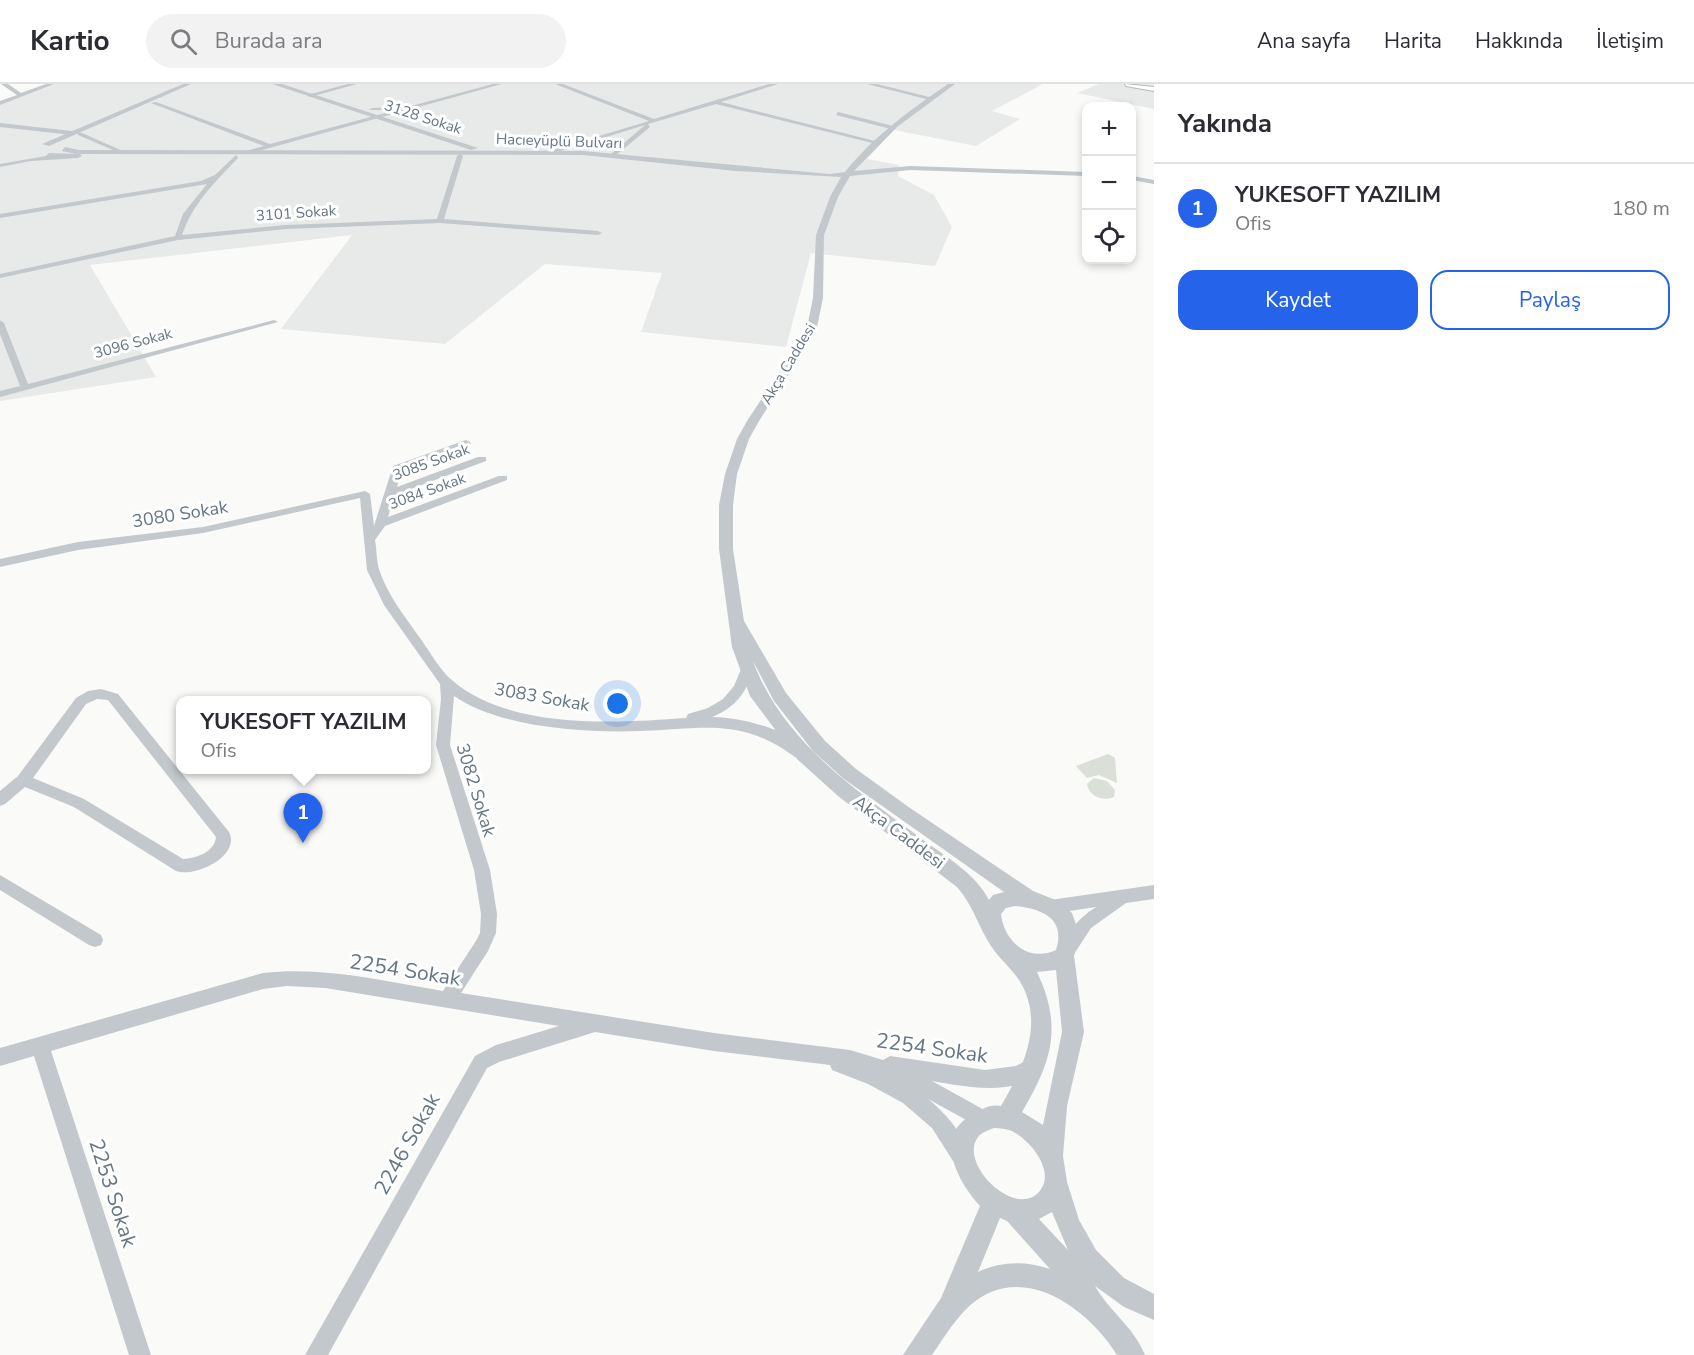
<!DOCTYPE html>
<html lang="tr">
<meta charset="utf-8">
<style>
body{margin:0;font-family:"Nunito Sans",sans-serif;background:#f2f2f3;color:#2b2b33}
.controls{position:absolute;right:18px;top:18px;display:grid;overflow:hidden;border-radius:12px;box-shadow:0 3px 9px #0003}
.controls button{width:54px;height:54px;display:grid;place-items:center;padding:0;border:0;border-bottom:2px solid #e1e1e2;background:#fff;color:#2b2b33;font:30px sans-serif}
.you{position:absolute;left:618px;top:620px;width:21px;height:21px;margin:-15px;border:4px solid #fff;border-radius:50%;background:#1a73e8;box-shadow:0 0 0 9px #1a73e833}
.badge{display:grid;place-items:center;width:39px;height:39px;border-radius:50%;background:#2563eb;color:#fff;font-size:20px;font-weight:700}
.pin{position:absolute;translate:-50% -50px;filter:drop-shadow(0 2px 3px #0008)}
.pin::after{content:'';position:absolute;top:32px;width:21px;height:18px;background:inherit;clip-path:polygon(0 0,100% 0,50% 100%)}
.popup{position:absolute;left:176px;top:612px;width:255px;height:78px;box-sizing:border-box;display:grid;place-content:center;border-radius:12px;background:#fff;filter:drop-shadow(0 2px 4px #0005);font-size:20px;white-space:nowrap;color:#7c7c81}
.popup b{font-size:22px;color:#2b2b33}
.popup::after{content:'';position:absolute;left:50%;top:100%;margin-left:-12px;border:12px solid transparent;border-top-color:#fff}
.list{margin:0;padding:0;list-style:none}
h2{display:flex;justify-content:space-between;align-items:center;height:78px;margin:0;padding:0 24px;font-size:26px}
h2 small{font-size:20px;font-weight:400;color:#7c7c81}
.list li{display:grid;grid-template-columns:39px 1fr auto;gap:18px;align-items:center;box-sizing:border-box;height:90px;padding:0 24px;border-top:2px solid #e1e1e2}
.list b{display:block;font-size:22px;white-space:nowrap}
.list p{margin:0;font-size:20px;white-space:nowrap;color:#7c7c81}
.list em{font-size:20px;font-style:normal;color:#7c7c81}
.actions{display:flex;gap:12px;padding:18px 24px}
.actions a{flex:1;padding:14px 0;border:2px solid #2563eb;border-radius:18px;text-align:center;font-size:21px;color:#2563eb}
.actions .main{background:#2563eb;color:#fff}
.icon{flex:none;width:33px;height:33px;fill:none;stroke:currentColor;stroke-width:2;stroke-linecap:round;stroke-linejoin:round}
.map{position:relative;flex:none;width:1154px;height:1271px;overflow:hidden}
header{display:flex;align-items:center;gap:36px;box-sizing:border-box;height:84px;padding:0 30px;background:#fff;border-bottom:2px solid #e1e1e2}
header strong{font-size:28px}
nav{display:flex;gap:33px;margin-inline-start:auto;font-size:21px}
.search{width:420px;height:54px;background:#f2f2f3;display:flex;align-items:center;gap:15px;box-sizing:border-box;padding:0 21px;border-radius:33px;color:#7c7c81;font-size:22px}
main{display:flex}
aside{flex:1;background:#fff}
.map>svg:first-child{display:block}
.built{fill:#e8e9e9}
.green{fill:#dadfd7}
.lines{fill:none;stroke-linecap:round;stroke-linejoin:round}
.primary-casing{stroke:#b5babe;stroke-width:2}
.minor{fill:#c3c8cc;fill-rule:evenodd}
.tertiary{fill:#c3c8cc;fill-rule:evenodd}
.primary{fill:#fff;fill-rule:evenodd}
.labels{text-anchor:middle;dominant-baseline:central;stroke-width:6;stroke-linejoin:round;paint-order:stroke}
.far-street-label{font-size:15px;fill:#657683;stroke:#fff}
.street-label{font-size:18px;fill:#657683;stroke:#fff}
.near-street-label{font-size:21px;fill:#657683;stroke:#fff}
</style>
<header>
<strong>Kartio</strong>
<div class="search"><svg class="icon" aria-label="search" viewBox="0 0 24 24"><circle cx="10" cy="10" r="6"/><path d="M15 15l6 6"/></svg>Burada ara</div>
<nav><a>Ana sayfa</a><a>Harita</a><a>Hakkında</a><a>İletişim</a></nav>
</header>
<main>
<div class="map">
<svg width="1154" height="1271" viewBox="0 0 1154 1271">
<rect width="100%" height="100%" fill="#fafaf8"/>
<g class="built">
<polygon points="49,0 1043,0 992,27 1020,35 976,62 894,46 867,75 899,81 898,92 934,111 952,143 935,182 811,169 786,263 641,248 662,189 545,180 445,260 281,245 352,151 90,181 156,293 0,317 0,19"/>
<polygon points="1099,0 1154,0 1154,25 1077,9"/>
</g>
<g class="green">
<polygon points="1108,670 1115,674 1117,699 1099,691 1087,694 1076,682"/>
<path d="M 1094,694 L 1107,697 L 1115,706 L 1114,713 C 1102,718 1089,712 1087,700 Z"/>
</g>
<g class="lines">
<g class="primary-casing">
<polygon id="primary" points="1125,0 1154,3 1154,7 1126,2"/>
</g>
<g class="minor">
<polygon points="1,0 8,0 21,9 46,0 54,0 0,21 0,17 17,11"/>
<polygon points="348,0 357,0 310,13 307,11"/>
<polygon points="493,0 502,0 248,70 246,67 264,62 151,19 156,18 270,60"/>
<polygon points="555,0 563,0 654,35 769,0 778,0 721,18 879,58 876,60 716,20 648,40 650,43 615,72 610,71 645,41 548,71 546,68 649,37"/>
<polygon points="867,0 877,0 933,14 930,16"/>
<polygon points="838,28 893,42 894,43 891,45 836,31"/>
<polygon points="0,39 72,47 75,49 72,51 0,43"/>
<polygon points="78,49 82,49 125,68 120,69 78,51"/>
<path d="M 460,70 L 463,72 L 444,135 L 598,147 L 602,149 L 598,151 L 440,139 L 286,145 L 178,156 L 0,194 L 0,190 L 175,152 L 183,130 L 207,100 L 0,134 L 0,130 L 201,97 L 215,91 L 236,71 L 238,74 C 215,98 193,119 182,151 L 286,141 L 437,135 L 457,72 Z"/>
<polygon points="0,236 4,239 28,300 274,236 278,238 0,313 0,307 20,302 0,250"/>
<path d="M 466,356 L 471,359 L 470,361 L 402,386 L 397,403 L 478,373 L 486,373 L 486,377 L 395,411 L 388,433 L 499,392 L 507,392 L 507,396 L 385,442 L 375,456 C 377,466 376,478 380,488 C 388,511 403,530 417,550 C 428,564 439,586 453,597 C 511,646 615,639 686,634 L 688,630 L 708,624 L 723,615 L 734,602 L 742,583 L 747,581 L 753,586 C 747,608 735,624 712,633 C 738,633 793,645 807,669 L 805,673 L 795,673 C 741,633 703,645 641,647 C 586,649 500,644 454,612 L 450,661 L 490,786 L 497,830 L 496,849 L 488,867 L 461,909 L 714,949 L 850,966 L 883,976 L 890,972 L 985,986 L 1016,982 L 1031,974 L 1037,977 L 1040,983 C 1027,1015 959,1002 932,997 L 988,1028 L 990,1035 L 988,1042 L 981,1044 L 928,1015 C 946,1029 961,1048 970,1070 L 967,1077 L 960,1080 L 953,1077 L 932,1044 L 903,1019 L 868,1000 L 832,986 L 830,981 L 714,967 L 595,948 L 499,978 L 487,984 L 328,1271 L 305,1271 L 475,972 L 496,961 L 559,942 L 325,904 L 287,902 L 263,905 L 51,967 L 151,1271 L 129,1271 L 34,972 L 0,982 L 0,964 L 263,889 C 323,882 384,897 443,907 L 476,857 L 480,849 L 481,830 L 474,786 L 436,661 L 441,615 L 440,600 L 384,521 L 367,486 L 360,414 L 203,449 L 78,466 L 0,483 L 0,475 L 78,458 L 203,443 L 365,407 L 370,410 L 374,442 L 393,382 Z"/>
<path d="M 101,605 L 118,610 L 229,748 C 241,772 195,794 176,787 L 74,723 L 25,703 L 5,720 L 0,722 L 0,707 L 18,692 L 76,614 L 88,607 ZM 97,615 L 108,616 L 216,753 C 214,769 196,774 183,775 L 84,715 L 33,694 L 86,620 Z"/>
<polygon points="0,791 101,851 103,856 101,861 95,863 89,861 0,806"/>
<path d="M 1154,801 L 1154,815 L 1126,819 L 1091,844 L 1076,867 L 1070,870 L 1064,867 L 1062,862 C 1070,845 1080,833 1096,823 L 1050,830 L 1044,828 L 1042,823 L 1044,818 L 1050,816 Z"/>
</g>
<g class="tertiary">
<polygon points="183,0 191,0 49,62 42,60"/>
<polygon points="272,0 282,0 478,64 471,66"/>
<path d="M 948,0 L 955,0 L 897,43 L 854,87 L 910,82 L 1086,88 L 1086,92 L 910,86 L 850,92 L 838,113 L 824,151 L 823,214 L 816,248 L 759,337 L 749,355 L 737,390 L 733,421 L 733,465 L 744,537 L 786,609 L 825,657 L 856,685 L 910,724 L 1033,807 L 1058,817 L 1072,829 L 1080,852 L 1074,872 L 1084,948 L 1067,1022 L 1063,1072 L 1067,1098 L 1079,1136 L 1096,1166 L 1124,1194 L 1154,1210 L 1154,1236 L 1124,1223 L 1095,1202 C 1109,1227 1134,1243 1145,1271 L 1117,1271 C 1093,1232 1040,1188 991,1208 C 964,1219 948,1248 932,1271 L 903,1271 L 941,1214 L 980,1122 C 957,1097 932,1050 975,1029 C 984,1024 991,1020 1001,1022 C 1022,986 1044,942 1022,901 C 1014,886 1000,876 991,862 C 978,842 973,821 957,803 L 838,712 L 797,675 L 750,612 L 732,563 L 719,465 L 719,421 L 725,390 L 737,355 L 747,337 L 806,248 L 813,214 L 816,151 L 830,113 L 841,93 L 736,87 L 583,71 L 80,70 L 82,72 L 78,74 L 31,77 L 0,83 L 0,80 L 46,72 L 49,69 L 76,70 L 62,67 L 65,63 L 79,66 L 583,67 L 830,90 L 845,88 C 874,52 910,26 948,0 ZM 753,577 L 774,617 L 813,667 L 844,695 L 1004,808 L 993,811 L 989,816 C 975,789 946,773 922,755 C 856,706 782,657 753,577 ZM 1015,822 C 1043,825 1066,835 1056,866 C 1028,879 1004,857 1001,830 L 1006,824 ZM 1056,886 L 1062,948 L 1043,1041 L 1022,1028 C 1052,977 1063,943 1037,888 ZM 994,1044 C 1000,1044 1007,1045 1012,1047 C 1030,1056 1057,1088 1039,1108 C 1014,1135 958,1079 978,1053 C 982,1048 989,1046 994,1044 ZM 1052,1128 L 1068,1166 L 1039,1135 ZM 1000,1134 L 1007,1137 L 1050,1185 C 1025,1177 1003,1177 978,1188 Z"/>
<polygon points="401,23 403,26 369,26 372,24"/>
<polygon points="1132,92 1154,96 1154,100 1132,96"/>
</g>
<use href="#primary" class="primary"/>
</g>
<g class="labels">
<g class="far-street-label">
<text transform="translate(423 33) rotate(18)">3128 Sokak</text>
<text transform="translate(559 57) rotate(2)">Hacıeyüplü Bulvarı</text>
<text transform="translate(296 129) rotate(-4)">3101 Sokak</text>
<text transform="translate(133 259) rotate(-15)">3096 Sokak</text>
<text transform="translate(788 280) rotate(-59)">Akça Caddesi</text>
<text transform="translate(431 378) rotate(-20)">3085 Sokak</text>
<text transform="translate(427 407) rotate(-20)">3084 Sokak</text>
</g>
<g class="street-label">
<text transform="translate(180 430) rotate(-9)">3080 Sokak</text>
<text transform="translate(542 613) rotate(10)">3083 Sokak</text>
<text transform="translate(476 706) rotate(73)">3082 Sokak</text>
<text transform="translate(899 748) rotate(37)">Akça Caddesi</text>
</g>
<g class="near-street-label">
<text transform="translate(405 886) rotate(9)">2254 Sokak</text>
<text transform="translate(932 964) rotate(8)">2254 Sokak</text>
<text transform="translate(407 1060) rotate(-61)">2246 Sokak</text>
<text transform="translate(113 1109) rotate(72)">2253 Sokak</text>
</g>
</g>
</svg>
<div class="controls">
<button>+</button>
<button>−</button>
<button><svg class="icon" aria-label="locate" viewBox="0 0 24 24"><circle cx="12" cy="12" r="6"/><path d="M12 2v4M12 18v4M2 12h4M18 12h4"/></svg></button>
</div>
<div class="you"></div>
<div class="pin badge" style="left:303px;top:759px">1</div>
<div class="popup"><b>YUKESOFT YAZILIM</b>Ofis</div>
</div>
<aside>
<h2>Yakında<small></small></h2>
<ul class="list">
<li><span class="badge">1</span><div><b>YUKESOFT YAZILIM</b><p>Ofis</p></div><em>180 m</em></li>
</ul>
<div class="actions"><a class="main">Kaydet</a><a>Paylaş</a></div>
</aside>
</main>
